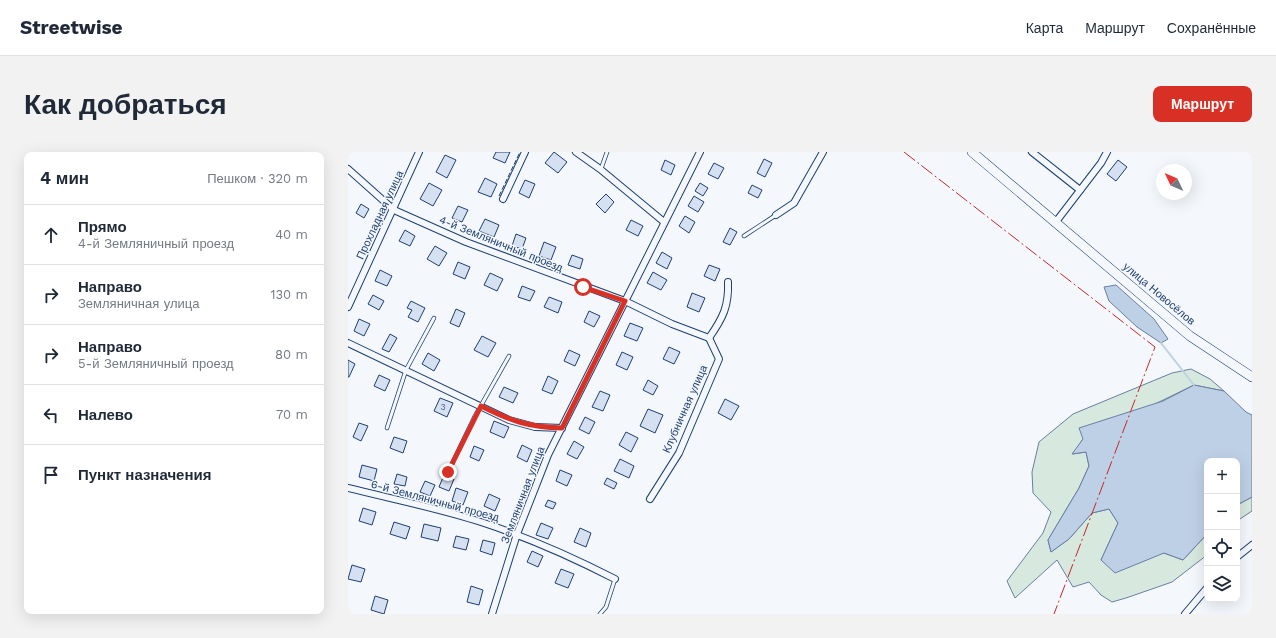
<!DOCTYPE html>
<html lang="ru">
<meta charset="utf-8">
<style>
body{margin:0;font-family:"Work Sans",sans-serif;background:#f2f2f3;color:#1f2937}
.controls{position:absolute;right:12px;bottom:12px;display:grid;overflow:hidden;border-radius:8px;box-shadow:0 4px 16px #0002}
.controls button{width:36px;height:36px;display:grid;place-items:center;padding:0;border:0;border-bottom:1px solid #e0e1e3;background:#fff;color:#1f2937;font:20px sans-serif}
.compass{position:absolute;left:808px;top:12px;width:36px;height:36px;border-radius:50%;background:#fff;box-shadow:0 4px 16px #0002;rotate:314deg}
.stop{position:absolute;width:12px;height:12px;margin:-9px;border:3px solid #d93025;border-radius:50%;background:#fff}
.stop.end{background:#d93025;border-color:#fff;box-shadow:0 1px 4px #0008}
.list{margin:0;padding:0;list-style:none}
h2{display:flex;justify-content:space-between;align-items:center;height:52px;margin:0;padding:0 16px;font-size:17px}
h2 small{font-size:13px;font-weight:400;color:#747a83}
.list li{display:grid;grid-template-columns:26px 1fr auto;gap:12px;align-items:center;box-sizing:border-box;height:60px;padding:0 16px;border-top:1px solid #e0e1e3}
.list b{display:block;font-size:15px;white-space:nowrap}
.list p{margin:0;font-size:13px;white-space:nowrap;color:#747a83}
.list em{font-size:13px;font-style:normal;color:#747a83}
.icon{flex:none;width:22px;height:22px;fill:none;stroke:currentColor;stroke-width:2;stroke-linecap:round;stroke-linejoin:round}
.map{position:relative;flex:none;width:904px;height:462px;overflow:hidden;border-radius:8px}
header{display:flex;align-items:center;gap:24px;box-sizing:border-box;height:56px;padding:0 20px;background:#fff;border-bottom:1px solid #e0e1e3}
header strong{font-size:19px}
nav{display:flex;gap:22px;margin-inline-start:auto;font-size:14px}
.intro{display:flex;align-items:center;justify-content:space-between;box-sizing:border-box;height:96px;padding:0 24px}
h1{margin:0;font-size:28px}
.button{padding:10px 18px;border-radius:8px;background:#d93025;color:#fff;font-size:14px;font-weight:700}
main{display:flex;gap:24px;padding:0 24px}
aside{flex:1;background:#fff;border-radius:8px;box-shadow:0 4px 16px #0002}
.map>svg:first-child{display:block}
.green{fill:#d7e8df;stroke:#687fa3}
.water{fill:#bed0e5;stroke:#687fa3}
.lines{fill:none;stroke-linecap:round;stroke-linejoin:round}
.stream{stroke:#bed0e5;stroke-width:2}
.building{fill:#d5e0f0;stroke:#1d3f73}
.lane-casing{stroke:#1d3f73;stroke-width:4.5}
.street-casing{stroke:#1d3f73;stroke-width:8}
.secondary-casing{stroke:#1d3f73;stroke-width:10}
.lane{stroke:#f4f7fb;stroke-width:3}
.street{stroke:#f4f7fb;stroke-width:6}
.secondary{stroke:#f4f7fb;stroke-width:9}
.fence{stroke:#1d3f73;stroke-width:1;stroke-dasharray:5 2;stroke-linecap:butt}
.power{stroke:#c62828;stroke-width:1;stroke-dasharray:14 3 2 3;stroke-linecap:butt}
.route{stroke:#d93025;stroke-width:5}
.labels{text-anchor:middle;dominant-baseline:central;stroke-width:3;stroke-linejoin:round;paint-order:stroke}
.number-label{font-size:9px;fill:#4b6792}
.street-label{font-size:11px;fill:#1d3f73;stroke:#f4f7fb}
</style>
<header>
<strong>Streetwise</strong>
<nav><a>Карта</a><a>Маршрут</a><a>Сохранённые</a></nav>
</header>
<div class="intro"><h1>Как добраться</h1><a class="button">Маршрут</a></div>
<main>
<aside>
<h2>4 мин<small>Пешком · 320 m</small></h2>
<ul class="list">
<li><svg class="icon" aria-label="ahead" viewBox="0 0 24 24"><path d="M12 20V5M6 11l6-6 6 6"/></svg><div><b>Прямо</b><p>4-й Земляничный проезд</p></div><em>40 m</em></li>
<li><svg class="icon" aria-label="right" viewBox="0 0 24 24"><path d="M7 20v-9h11M14 6l5 5-5 5"/></svg><div><b>Направо</b><p>Земляничная улица</p></div><em>130 m</em></li>
<li><svg class="icon" aria-label="right" viewBox="0 0 24 24"><path d="M7 20v-9h11M14 6l5 5-5 5"/></svg><div><b>Направо</b><p>5-й Земляничный проезд</p></div><em>80 m</em></li>
<li><svg class="icon" aria-label="left" viewBox="0 0 24 24"><path d="M17 20v-9H6M10 6l-5 5 5 5"/></svg><div><b>Налево</b></div><em>70 m</em></li>
<li><svg class="icon" aria-label="arrive" viewBox="0 0 24 24"><path d="M6 21V4h12l-3 4 3 4H6"/></svg><div><b>Пункт назначения</b></div></li>
</ul>
</aside>
<div class="map">
<svg width="904" height="462" viewBox="0 0 904 462">
<rect width="100%" height="100%" fill="#f4f7fb"/>
<g class="green">
<polygon points="843,217 862,227 876,239 846,233 735,287 725,302 738,300 741,314 731,336 700,388 703,400 721,387 744,361 761,357 770,371 753,408 816,401 835,408 859,382 859,403 824,430 778,446 764,450 753,443 741,430 725,435 709,408 667,446 659,429 695,381 703,360 685,341 684,320 691,290 725,262 824,221"/>
<polygon points="904,345 904,359 889,369 889,353"/>
</g>
<g class="water">
<polygon points="768,133 806,167 820,187 813,191 789,175 761,149 756,135"/>
<polygon points="846,233 876,239 898,260 904,263 904,345 889,353 889,309 859,309 859,382 835,408 816,401 767,421 753,408 770,371 761,357 744,361 721,387 703,400 700,388 731,336 741,314 738,300 724,302 735,287 731,276 815,249"/>
</g>
<g class="lines">
<polyline class="stream" points="813,191 846,233"/>
</g>
<g class="building">
<polygon points="148,0 162,0 157,11 145,6"/>
<polygon points="206,0 219,10 210,21 197,11"/>
<polygon points="97,3 108,8 99,26 88,20"/>
<polygon points="416,7 424,11 417,25 409,21"/>
<polygon points="317,8 327,13 323,23 313,18"/>
<polygon points="770,8 779,15 768,29 759,22"/>
<polygon points="366,11 376,16 370,27 360,22"/>
<polygon points="137,26 149,32 143,45 130,40"/>
<polygon points="177,28 187,32 181,46 171,41"/>
<polygon points="81,31 94,38 85,54 72,47"/>
<polygon points="352,31 360,36 355,44 347,39"/>
<polygon points="404,33 414,38 410,46 400,41"/>
<polygon points="258,42 266,50 257,61 248,52"/>
<polygon points="346,44 356,50 350,60 340,54"/>
<polygon points="13,52 21,57 16,66 8,61"/>
<polygon points="110,54 120,58 114,70 104,66"/>
<polygon points="337,64 347,70 341,81 331,74"/>
<polygon points="137,67 151,73 146,85 131,79"/>
<polygon points="283,68 295,74 290,84 278,78"/>
<polygon points="382,76 389,80 382,93 375,90"/>
<polygon points="57,78 67,84 62,94 51,89"/>
<polygon points="168,82 178,86 174,97 164,94"/>
<polygon points="196,90 208,95 203,108 191,104"/>
<polygon points="87,94 99,101 91,114 79,107"/>
<polygon points="314,100 324,106 319,117 308,111"/>
<polygon points="224,103 235,107 232,117 220,113"/>
<polygon points="110,110 122,115 117,127 105,122"/>
<polygon points="361,113 372,117 367,129 356,124"/>
<polygon points="32,118 44,124 39,134 27,129"/>
<polygon points="305,120 319,128 313,138 299,131"/>
<polygon points="142,121 155,127 149,139 136,133"/>
<polygon points="174,134 187,139 182,149 170,145"/>
<polygon points="344,141 357,146 351,160 339,155"/>
<polygon points="25,143 36,149 31,158 20,152"/>
<polygon points="201,145 214,150 210,161 196,155"/>
<polygon points="63,149 77,156 70,170 60,165 64,158 59,156"/>
<polygon points="108,157 117,161 111,175 102,171"/>
<polygon points="241,159 252,164 246,175 236,170"/>
<polygon points="11,167 22,172 16,184 6,179"/>
<polygon points="282,171 295,176 289,189 276,184"/>
<polygon points="42,182 49,186 41,200 34,197"/>
<polygon points="134,184 148,191 140,205 126,198"/>
<polygon points="321,195 332,200 326,212 315,207"/>
<polygon points="221,198 232,203 227,214 216,209"/>
<polygon points="274,200 285,205 279,218 268,213"/>
<polygon points="80,201 92,208 86,219 74,212"/>
<polygon points="0,208 7,212 1,225 0,225"/>
<polygon points="31,223 42,228 37,239 26,234"/>
<polygon points="200,224 210,229 204,242 194,238"/>
<polygon points="300,228 310,234 305,243 295,238"/>
<polygon points="156,235 170,241 165,251 151,245"/>
<polygon points="252,239 262,243 255,259 244,255"/>
<polygon points="92,246 105,251 99,265 86,259"/>
<polygon points="377,247 391,254 383,268 370,261"/>
<polygon points="300,257 315,263 307,281 292,274"/>
<polygon points="237,265 247,270 241,282 231,277"/>
<polygon points="146,269 161,275 156,286 142,280"/>
<polygon points="11,271 20,274 13,289 5,285"/>
<polygon points="278,280 290,286 283,300 271,293"/>
<polygon points="46,285 59,289 55,301 42,296"/>
<polygon points="226,289 236,295 229,307 219,302"/>
<polygon points="174,293 184,298 179,310 169,305"/>
<polygon points="126,294 136,298 131,309 122,305"/>
<polygon points="272,307 286,314 281,326 266,319"/>
<polygon points="14,313 29,317 26,329 11,325"/>
<polygon points="212,318 224,323 219,334 208,329"/>
<polygon points="49,322 59,325 57,334 46,332"/>
<polygon points="96,323 106,327 101,339 91,335"/>
<polygon points="259,326 269,331 266,337 256,332"/>
<polygon points="77,329 87,333 82,344 72,340"/>
<polygon points="108,336 120,340 115,353 104,349"/>
<polygon points="141,342 152,347 147,359 136,354"/>
<polygon points="200,348 208,351 205,357 197,354"/>
<polygon points="15,356 28,360 24,373 11,369"/>
<polygon points="46,370 62,375 58,387 42,382"/>
<polygon points="193,371 205,376 200,387 188,383"/>
<polygon points="76,372 93,376 90,389 73,385"/>
<polygon points="232,376 243,381 238,395 226,390"/>
<polygon points="108,384 121,387 118,398 105,395"/>
<polygon points="135,388 147,391 144,403 132,399"/>
<polygon points="184,399 195,404 190,415 179,410"/>
<polygon points="4,413 17,417 13,430 0,427"/>
<polygon points="213,417 226,422 220,436 207,431"/>
<polygon points="123,434 135,438 131,453 119,450"/>
<polygon points="27,444 40,448 36,462 23,458"/>
</g>
<g class="lines">
<g class="lane-casing">
<g id="lane">
<polyline points="253,17 259,0"/>
<polyline points="396,84 428,63"/>
<polyline points="39,276 58,218 86,166"/>
<polyline points="100,320 127,264 161,204"/>
<polyline points="252,462 258,455 267,427"/>
</g>
</g>
<g class="street-casing">
<g id="street">
<polyline points="228,0 252,17 316,70"/>
<polyline points="684,0 732,38"/>
<polyline points="0,17 46,58 118,90 277,149 324,172 361,186"/>
<polyline points="155,47 177,0"/>
<polyline points="428,63 446,51 475,0"/>
<polyline points="707,71 753,11 759,0"/>
<polyline points="0,155 71,0"/>
<path d="M 361,186 C 375,166 381,154 380,130"/>
<polyline points="0,191 161,268 187,275 214,276"/>
<path d="M 0,336 C 44,347 90,356 133,370 C 179,385 224,405 267,427"/>
<polyline points="302,347 331,301 371,207 361,186"/>
<polyline points="889,405 904,393"/>
<polyline points="144,462 169,382 200,303 352,0"/>
<polyline points="837,462 859,436"/>
</g>
</g>
<g class="secondary-casing">
<polyline id="secondary" points="624,0 842,184 904,225"/>
</g>
<use href="#lane" class="lane"/>
<use href="#street" class="street"/>
<use href="#secondary" class="secondary"/>
<polyline class="fence" points="151,44 172,0"/>
<polyline class="power" points="556,0 807,195 706,462"/>
</g>
<g class="lines">
<path class="route" d="M 100,320 L 133,254 C 163,269 180,275 214,276 L 277,149 L 235,135"/>
</g>
<g class="labels">
<g class="number-label">
<text x="95" y="255">3</text>
</g>
<g class="street-label">
<text transform="translate(32 63) rotate(-65)">Прохладная улица</text>
<text transform="translate(153 92) rotate(22)">4-й Земляничный проезд</text>
<text transform="translate(811 142) rotate(40)">улица Новосёлов</text>
<text transform="translate(337 257) rotate(-66)">Клубничная улица</text>
<text transform="translate(175 343) rotate(-69)">Земляничная улица</text>
<text transform="translate(87 349) rotate(15)">6-й Земляничный проезд</text>
</g>
</g>
</svg>
<div class="controls">
<button>+</button>
<button>−</button>
<button><svg class="icon" aria-label="locate" viewBox="0 0 24 24"><circle cx="12" cy="12" r="6"/><path d="M12 2v4M12 18v4M2 12h4M18 12h4"/></svg></button>
<button><svg class="icon" aria-label="layers" viewBox="0 0 24 24"><path d="M12 4l9 5-9 5-9-5zM3 14l9 5 9-5"/></svg></button>
</div>
<svg class="compass" viewBox="-18 -18 36 36"><path d="M0-13l5 13h-10z" fill="#e53935"/><path d="M0 13l5-13h-10z" fill="#747a83"/></svg>
<div class="stop" style="left:235px;top:135px"></div>
<div class="stop end" style="left:100px;top:320px"></div>
</div>
</main>
